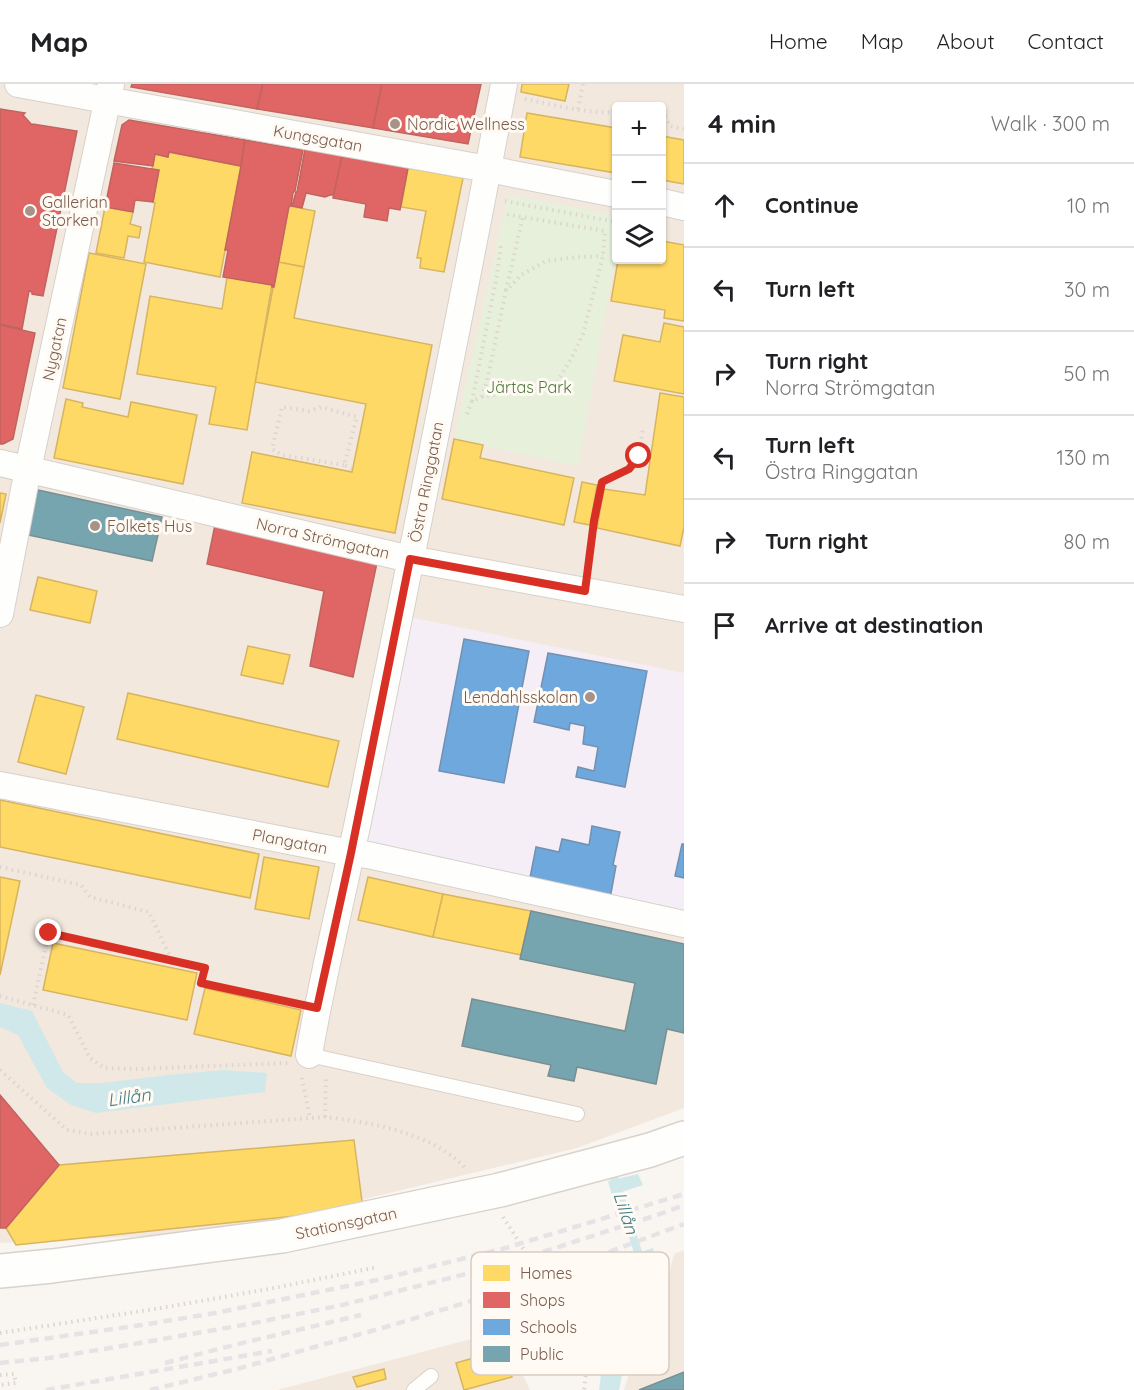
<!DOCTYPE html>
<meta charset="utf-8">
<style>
body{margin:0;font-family:Quicksand,sans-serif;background:#f6f6f6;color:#202124}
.controls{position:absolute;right:18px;top:18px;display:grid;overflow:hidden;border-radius:6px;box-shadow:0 2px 4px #0004}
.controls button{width:54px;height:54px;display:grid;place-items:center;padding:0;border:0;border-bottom:2px solid #e0e0e0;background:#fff;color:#202124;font:30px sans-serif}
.stop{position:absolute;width:18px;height:18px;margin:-14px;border:4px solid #d93025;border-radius:50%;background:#fff}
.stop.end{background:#d93025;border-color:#fff;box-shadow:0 2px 6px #0008}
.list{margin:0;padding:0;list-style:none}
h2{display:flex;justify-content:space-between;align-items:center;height:78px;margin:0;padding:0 24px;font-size:26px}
h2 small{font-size:20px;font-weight:400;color:#757577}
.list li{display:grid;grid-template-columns:39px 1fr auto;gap:18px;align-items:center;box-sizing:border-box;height:84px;padding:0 24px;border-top:2px solid #e0e0e0}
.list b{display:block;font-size:22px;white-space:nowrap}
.list p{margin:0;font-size:20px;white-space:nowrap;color:#757577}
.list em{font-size:20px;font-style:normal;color:#757577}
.icon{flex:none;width:33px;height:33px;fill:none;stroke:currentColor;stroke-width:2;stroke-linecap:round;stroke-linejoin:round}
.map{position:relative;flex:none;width:684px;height:1306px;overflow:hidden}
header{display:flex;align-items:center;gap:36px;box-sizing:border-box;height:84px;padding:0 30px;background:#fff;border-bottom:2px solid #e0e0e0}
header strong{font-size:28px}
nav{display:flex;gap:33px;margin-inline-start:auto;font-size:21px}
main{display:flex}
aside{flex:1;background:#fff}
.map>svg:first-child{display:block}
.residential{fill:#f2e8de;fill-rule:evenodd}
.education{fill:#f6eef6}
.green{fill:#e7f0db}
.water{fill:#d0e8ea}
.homes{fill:#ffd966;stroke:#d7b45e;stroke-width:1.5}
.shops{fill:#e06666;stroke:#c1635e;stroke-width:1.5}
.schools{fill:#6fa8dc;stroke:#7291b1;stroke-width:1.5}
.public{fill:#76a5af;stroke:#778f92;stroke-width:1.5}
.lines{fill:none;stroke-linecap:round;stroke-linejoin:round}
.stream{stroke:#d0e8ea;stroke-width:8}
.lane-casing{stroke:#d7d1cb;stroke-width:16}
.street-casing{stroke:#d7d1cb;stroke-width:28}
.secondary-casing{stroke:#d9d2cb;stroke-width:36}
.path{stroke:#dcd5d0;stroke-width:4;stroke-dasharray:1.5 4.5;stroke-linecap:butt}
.lane{stroke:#fefefd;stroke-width:14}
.street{stroke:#fefefd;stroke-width:26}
.secondary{stroke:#fefefd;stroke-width:33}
.rail{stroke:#e6e3e7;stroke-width:4.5;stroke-dasharray:9 6;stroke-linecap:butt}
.route{stroke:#d93025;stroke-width:8}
.poi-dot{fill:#a69286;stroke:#fffaf3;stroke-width:2}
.labels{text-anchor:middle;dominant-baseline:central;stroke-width:6;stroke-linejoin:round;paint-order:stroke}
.poi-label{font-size:16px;fill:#7a5c4d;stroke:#fffaf3;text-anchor:start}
.street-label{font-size:16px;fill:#7a5c4d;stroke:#fffaf3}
.park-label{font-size:16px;fill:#537a41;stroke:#fffaf3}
.water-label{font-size:18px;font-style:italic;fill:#437c86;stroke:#fffaf3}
.key{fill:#fffaf3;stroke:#d7cbc1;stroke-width:1.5}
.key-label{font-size:16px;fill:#7a5c4d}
</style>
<header>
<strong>Map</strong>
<nav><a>Home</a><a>Map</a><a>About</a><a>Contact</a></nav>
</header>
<main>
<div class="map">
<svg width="684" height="1306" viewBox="0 0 684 1306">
<rect width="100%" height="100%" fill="#f9f5f0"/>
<g class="residential">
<path d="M 0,0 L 684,0 L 684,1024 L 577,1064 L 227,1148 L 0,1159 ZM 616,22 L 662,22 L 662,176 L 616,176 Z"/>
<polygon points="684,1166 684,1306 624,1306 636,1267 662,1218 674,1170"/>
<polygon points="502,1247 530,1306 277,1306"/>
</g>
<polygon class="education" points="394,530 684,589 684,850 345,779"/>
<polygon class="green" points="508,111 616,131 616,169 578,382 454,355"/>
<g class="water">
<polygon points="0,919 32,927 63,988 77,999 103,999 177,990 224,986 267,989 265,1008 96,1029 71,1021 47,1004 18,951 0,943"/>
<polygon points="638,1090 643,1101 612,1111 608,1097"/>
<polygon points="653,1164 659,1191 654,1219 623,1286 619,1306 599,1306 604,1267 620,1218 623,1174"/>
</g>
<g class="homes">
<polygon points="522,0 569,0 565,17 521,8"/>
<polygon points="527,29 616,44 616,89 520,73"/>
<polygon points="662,52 684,56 684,100 662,96"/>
<polygon points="169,68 241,82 220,193 144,178 155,119 153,118 159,86 152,85 155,70 168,73"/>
<polygon points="408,84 463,94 444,188 420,184 421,174 417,174 426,127 401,123"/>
<polygon points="289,122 315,127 304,183 278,178"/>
<polygon points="105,123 133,128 130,140 141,143 139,154 128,152 124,174 96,169"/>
<polygon points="662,157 684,161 684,237 664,234 665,226 611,217 618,176 662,176"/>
<polygon points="89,169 146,180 120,315 63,304"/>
<polygon points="278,178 304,183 294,234 432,261 395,449 242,419 252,368 352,388 366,320 255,298"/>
<polygon points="227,193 272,201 247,346 209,340 216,303 137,290 150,212 222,225"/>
<polygon points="664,239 684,243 684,310 614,297 623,251 660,258"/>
<polygon points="660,309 684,313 684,443 680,462 597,444 604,405 645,411"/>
<polygon points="66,315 83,319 82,323 128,333 131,318 197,331 183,400 54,374"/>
<polygon points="454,355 483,361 480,374 574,394 564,441 442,415"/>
<polygon points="582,398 597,401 590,441 574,438"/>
<polygon points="0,409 6,410 0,439"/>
<polygon points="38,493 97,507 90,539 30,526"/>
<polygon points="248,562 290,571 283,600 241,591"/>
<polygon points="128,609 339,657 328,703 117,655"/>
<polygon points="36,611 84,623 66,690 18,678"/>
<polygon points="0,716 259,770 250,814 0,763"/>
<polygon points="264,773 319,783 309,835 255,825"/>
<polygon points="0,793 20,797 0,891"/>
<polygon points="368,793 443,810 433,853 358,836"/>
<polygon points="443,810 531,827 521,871 433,853"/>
<polygon points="53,859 197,889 187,936 43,906"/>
<polygon points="205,904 301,926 291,972 194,950"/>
<polygon points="354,1056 363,1125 16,1161 6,1144 59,1081"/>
<polygon points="504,1265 512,1293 464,1306 456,1279"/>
<polygon points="384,1285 386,1295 357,1303 353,1293"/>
</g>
<g class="shops">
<polygon points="132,0 263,0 257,25 131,3"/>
<polygon points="263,0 382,0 373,44 257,25"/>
<polygon points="382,0 481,0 468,60 373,44"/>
<polygon points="0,25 25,29 23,31 32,41 33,40 77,47 43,212 32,210 32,208 29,207 22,245 0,240"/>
<polygon points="129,36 245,56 241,82 169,68 168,73 155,70 153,82 114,77 122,41"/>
<polygon points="245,56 303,66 295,107 293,109 291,122 289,122 274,203 272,203 272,201 223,193 228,166 225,166 241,82"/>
<polygon points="305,65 342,72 334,111 330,111 325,113 306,109 302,124 292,122 296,108 297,108"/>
<polygon points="342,72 408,84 400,126 389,124 387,137 364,133 366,120 333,114"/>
<polygon points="114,79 159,86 153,118 135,116 133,128 105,123"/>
<polygon points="0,241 35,249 13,355 3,360 0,360"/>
<polygon points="216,436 379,469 353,593 310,582 324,507 207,480"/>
<polygon points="0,1011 59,1081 6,1144 0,1144"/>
</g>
<g class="schools">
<polygon points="464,555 529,567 504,699 439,687"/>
<polygon points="548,569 647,587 625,703 576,693 578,683 594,687 598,663 583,660 585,642 570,639 569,646 534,638"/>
<polygon points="592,742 620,748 613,781 616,782 609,820 528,804 536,763 559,768 562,755 589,761"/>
<polygon points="682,760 684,760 684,794 675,792"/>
</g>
<g class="public">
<polygon points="38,406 162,433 152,477 28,451"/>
<polygon points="531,827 684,860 684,949 667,945 656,1000 577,983 574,997 548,992 551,981 462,962 472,915 625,947 635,899 520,875"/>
<polygon points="684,1288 684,1306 639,1306"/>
</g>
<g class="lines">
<polyline class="stream" points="614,1093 638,1168 636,1178"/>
<g class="lane-casing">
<g id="lane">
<polyline points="309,971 577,1030"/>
<polyline points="414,1306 431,1292"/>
</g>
</g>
<g class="street-casing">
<g id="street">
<polyline points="18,0 488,85 616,110"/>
<polyline points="662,118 684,123"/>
<polyline points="0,379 410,475 684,525"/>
<polyline points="0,530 28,385 111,0"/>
<polyline points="0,701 351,769 368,771 684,840"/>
<path d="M 309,971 C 323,888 344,806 361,723 C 409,482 459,241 504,0"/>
</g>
</g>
<g class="secondary-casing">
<polyline id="secondary" points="0,1187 52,1182 282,1152 500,1106 650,1066 684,1054"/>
</g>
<g class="path">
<path d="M 525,15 C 555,21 586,30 616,28"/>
<polyline points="578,25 583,0"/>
<polyline points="662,27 670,42 684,45"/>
<polyline points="505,117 616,138"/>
<polyline points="506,206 523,133"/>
<polyline points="482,313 487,297 506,207 521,191 546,177 577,173 603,172"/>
<polyline points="472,317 497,191 501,160"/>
<polyline points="467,330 472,317 482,313 518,307 544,305 557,298 571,275 583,250 603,172 605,147 505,130"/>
<polyline points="344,381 282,371 272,365 282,323 309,327 321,323 357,333 344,381 353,385"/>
<polyline points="588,483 594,437 602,398 629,385 638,372 643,345"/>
<polyline points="0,783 81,801 90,813 149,828 171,875"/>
<polyline points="0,912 68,931 90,974 104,984 134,985 288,979"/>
<polyline points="33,921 49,848 205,884 200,899 295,920"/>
<path d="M 0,986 L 67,1046 L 90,1050 L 325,1033 C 369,1038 434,1049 465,1084"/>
<polyline points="302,994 310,1034"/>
<polyline points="325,1033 326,992"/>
<polyline points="503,1133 546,1200 578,1232 588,1272 584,1306"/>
<polyline points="0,1249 155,1225 269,1205 378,1183"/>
<polyline points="0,1291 14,1290 16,1299 0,1301"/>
</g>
<use href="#lane" class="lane"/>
<use href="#street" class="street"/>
<use href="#secondary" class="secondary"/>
<g class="rail">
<polyline points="0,1261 142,1241 215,1229 377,1196 502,1165 684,1110"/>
<polyline points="0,1279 49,1274 128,1261 249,1240 342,1221 506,1180 666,1128 684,1121"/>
<polyline points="165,1279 234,1261 361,1231"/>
<polyline points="46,1306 272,1267"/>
<polyline points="150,1306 237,1285 389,1242 481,1214 515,1203 684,1140"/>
</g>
</g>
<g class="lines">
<polyline class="route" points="49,849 205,884 201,899 317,924 351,769 410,475 585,507 594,437 602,398 629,385 639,372"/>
</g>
<g class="poi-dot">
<circle cx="395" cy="40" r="6"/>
<circle cx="30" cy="127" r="6"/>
<circle cx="95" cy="442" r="6"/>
<circle cx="590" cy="613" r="6"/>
</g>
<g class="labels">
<g class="poi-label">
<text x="407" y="40">Nordic Wellness</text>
<text x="42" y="118">Gallerian<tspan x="42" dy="18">Storken</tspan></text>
<text x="107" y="442">Folkets Hus</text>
<text x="578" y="613" text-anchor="end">Lendahlsskolan</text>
</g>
<g class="street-label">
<text transform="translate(318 54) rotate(10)">Kungsgatan</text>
<text transform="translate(54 265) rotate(-78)">Nygatan</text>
<text transform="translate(426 398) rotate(-79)">Östra Ringgatan</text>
<text transform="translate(323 454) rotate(13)">Norra Strömgatan</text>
<text transform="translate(290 757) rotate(11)">Plangatan</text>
<text transform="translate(346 1139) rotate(-12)">Stationsgatan</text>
</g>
<g class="park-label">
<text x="529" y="303">Järtas Park</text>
</g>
<g class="water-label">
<text transform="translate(129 1013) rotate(-8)">Lillån</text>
<text transform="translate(626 1129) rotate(72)">Lillån</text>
</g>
</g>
<rect x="471" y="1168" width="198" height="123" rx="9" class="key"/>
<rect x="483" y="1181" width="27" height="16" fill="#ffd966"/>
<rect x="483" y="1208" width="27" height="16" fill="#e06666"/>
<rect x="483" y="1235" width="27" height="16" fill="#6fa8dc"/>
<rect x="483" y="1262" width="27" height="16" fill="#76a5af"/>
<g class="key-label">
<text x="520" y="1195">Homes</text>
<text x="520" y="1222">Shops</text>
<text x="520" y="1249">Schools</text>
<text x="520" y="1276">Public</text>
</g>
</svg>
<div class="controls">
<button>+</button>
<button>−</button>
<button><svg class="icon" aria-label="layers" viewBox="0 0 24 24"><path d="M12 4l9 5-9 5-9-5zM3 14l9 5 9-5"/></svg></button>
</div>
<div class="stop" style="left:639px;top:372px"></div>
<div class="stop end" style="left:49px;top:849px"></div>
</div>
<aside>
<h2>4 min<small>Walk · 300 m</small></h2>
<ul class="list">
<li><svg class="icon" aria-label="ahead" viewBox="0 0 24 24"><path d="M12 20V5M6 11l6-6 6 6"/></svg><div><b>Continue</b></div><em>10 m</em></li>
<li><svg class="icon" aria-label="left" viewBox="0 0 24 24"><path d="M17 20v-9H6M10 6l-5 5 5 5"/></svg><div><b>Turn left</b></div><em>30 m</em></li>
<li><svg class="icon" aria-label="right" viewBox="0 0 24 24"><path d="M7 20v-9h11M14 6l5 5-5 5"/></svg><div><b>Turn right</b><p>Norra Strömgatan</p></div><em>50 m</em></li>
<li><svg class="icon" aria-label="left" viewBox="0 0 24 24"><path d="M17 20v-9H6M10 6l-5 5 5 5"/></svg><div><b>Turn left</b><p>Östra Ringgatan</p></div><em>130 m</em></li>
<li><svg class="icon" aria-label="right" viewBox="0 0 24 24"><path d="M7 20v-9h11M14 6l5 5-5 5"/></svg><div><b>Turn right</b></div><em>80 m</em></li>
<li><svg class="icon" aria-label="arrive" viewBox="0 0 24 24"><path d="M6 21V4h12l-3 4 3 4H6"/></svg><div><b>Arrive at destination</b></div></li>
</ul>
</aside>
</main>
